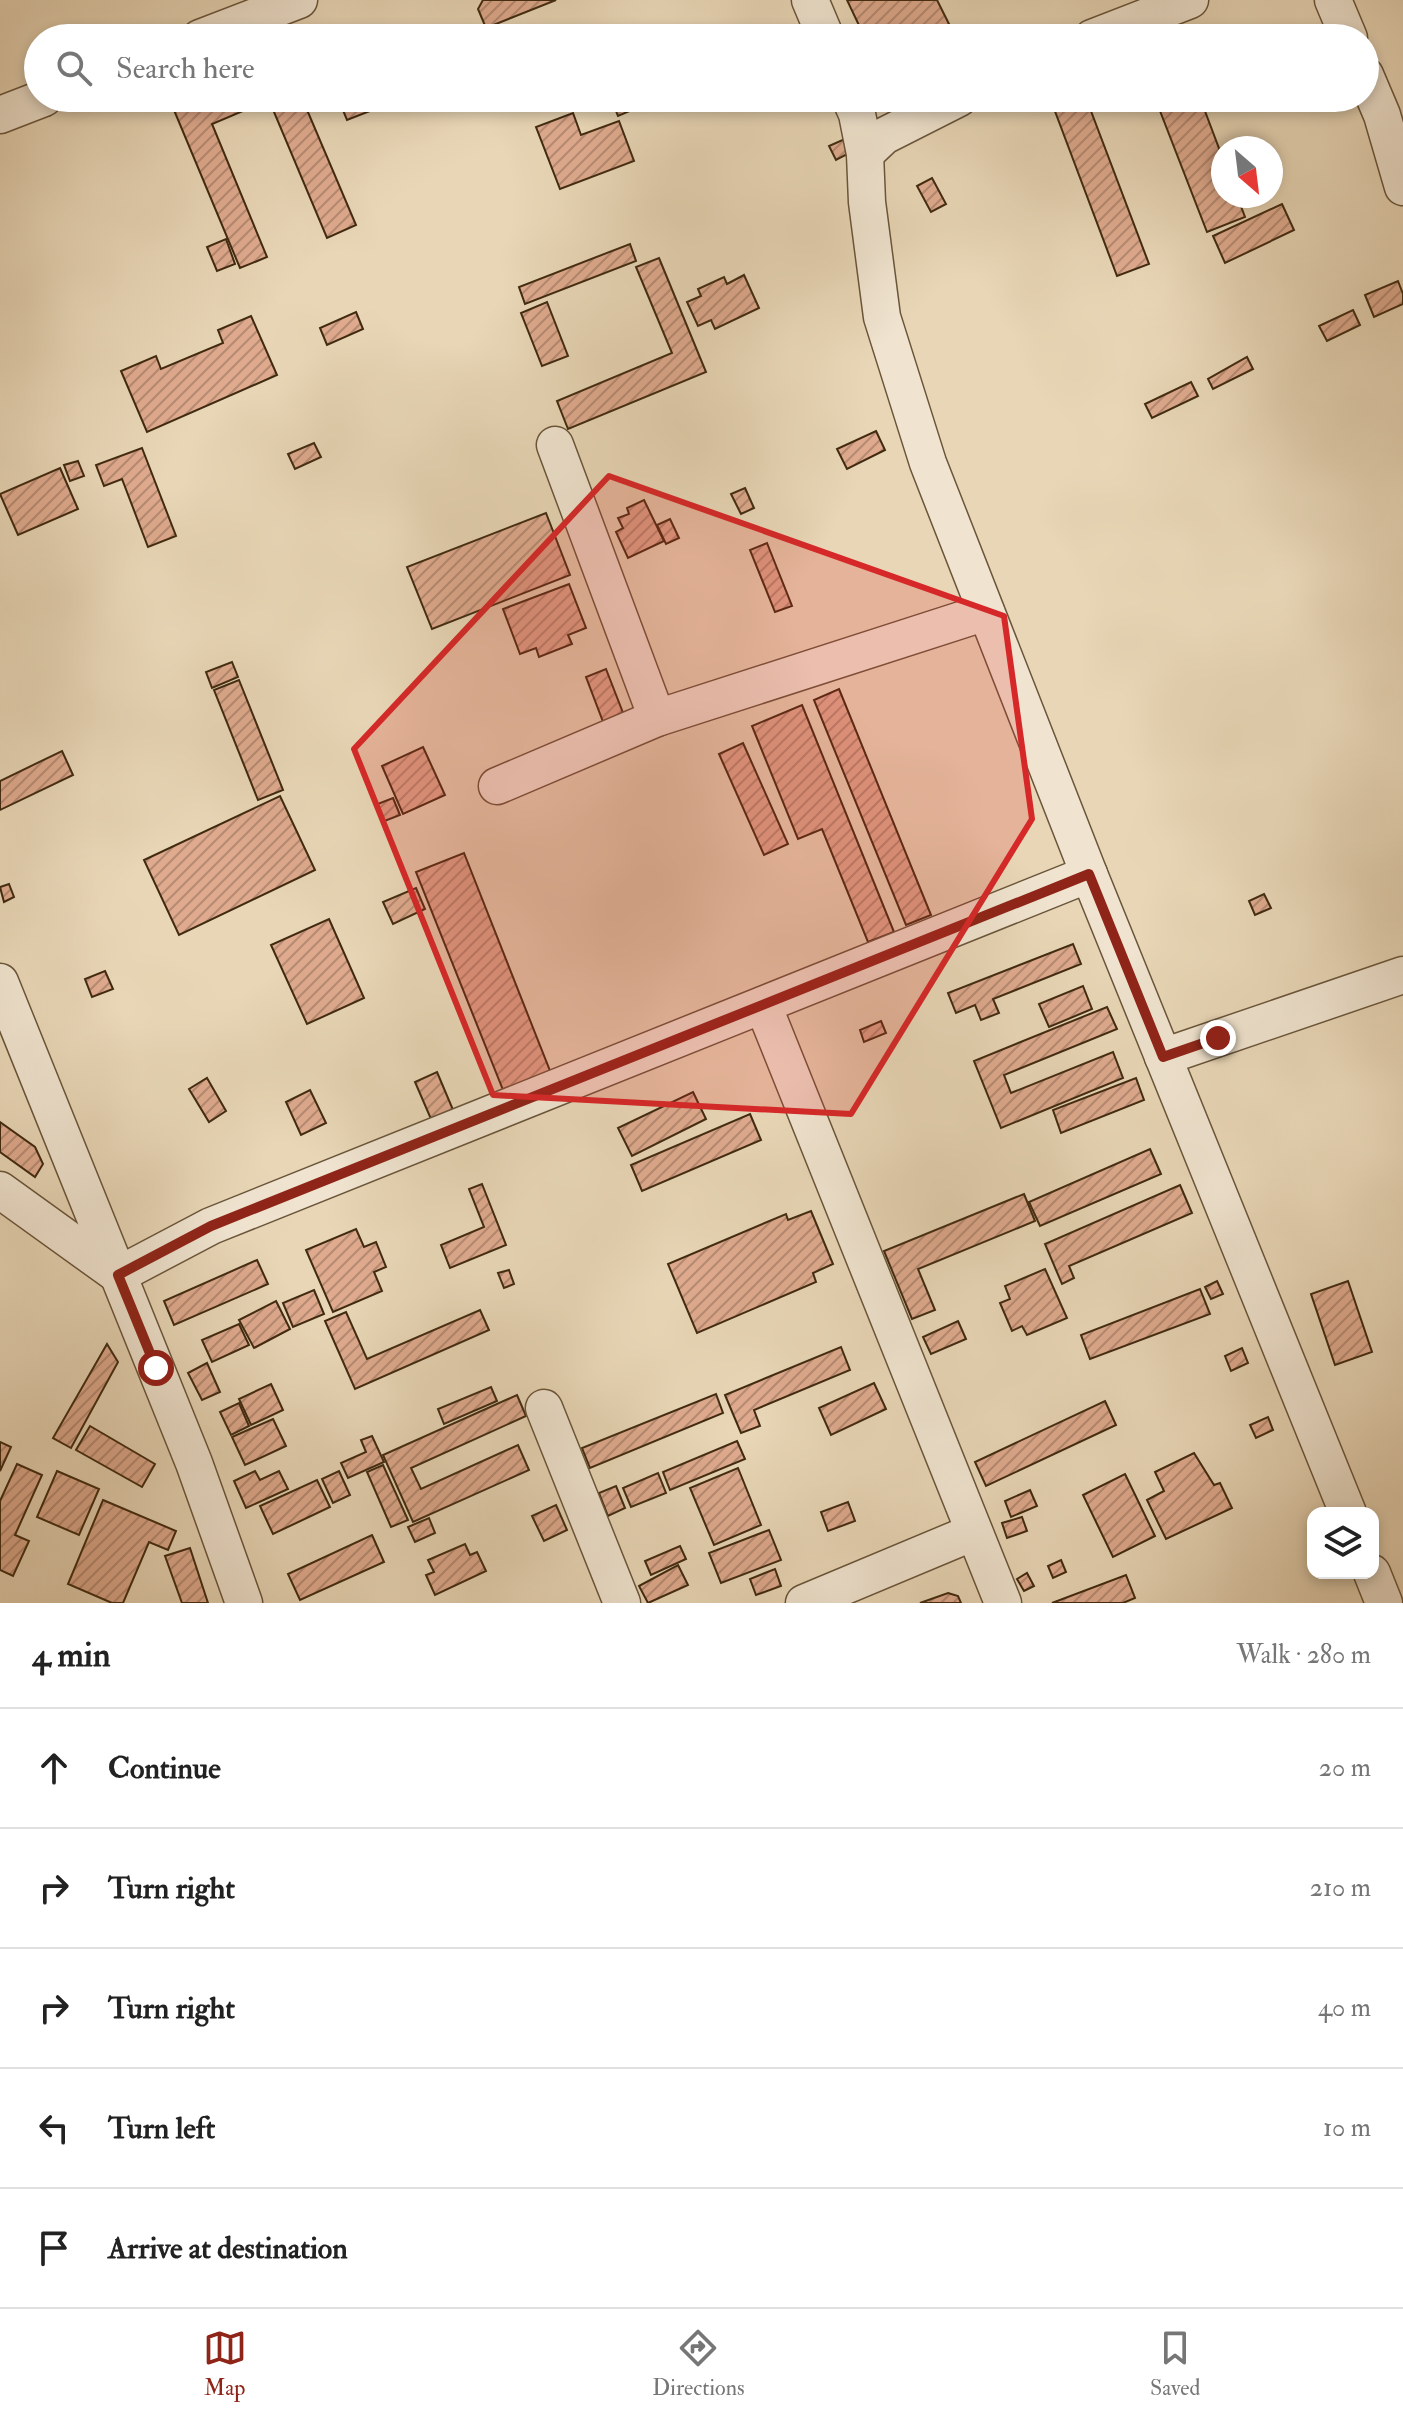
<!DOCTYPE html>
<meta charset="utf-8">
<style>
body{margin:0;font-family:"IM FELL Double Pica",serif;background:#f6f6f6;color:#222}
.controls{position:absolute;right:24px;bottom:24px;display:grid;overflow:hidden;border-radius:16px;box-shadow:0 4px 12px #0003}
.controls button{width:72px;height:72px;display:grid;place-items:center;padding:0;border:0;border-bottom:2px solid #e0e0e0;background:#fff;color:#222;font:40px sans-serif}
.compass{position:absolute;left:1211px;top:136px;width:72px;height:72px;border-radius:50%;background:#fff;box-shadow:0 4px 12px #0003;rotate:152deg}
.stop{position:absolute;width:24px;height:24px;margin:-18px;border:6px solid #8f2418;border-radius:50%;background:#fff}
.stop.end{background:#8f2418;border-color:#fff;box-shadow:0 2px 8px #0008}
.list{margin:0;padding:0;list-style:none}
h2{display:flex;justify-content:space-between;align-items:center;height:104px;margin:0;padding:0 32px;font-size:34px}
h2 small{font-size:26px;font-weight:400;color:#767676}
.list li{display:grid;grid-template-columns:52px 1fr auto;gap:24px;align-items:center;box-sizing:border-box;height:120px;padding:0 32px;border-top:2px solid #e0e0e0}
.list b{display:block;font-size:30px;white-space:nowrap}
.list em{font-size:26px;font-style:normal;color:#767676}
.icon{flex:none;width:44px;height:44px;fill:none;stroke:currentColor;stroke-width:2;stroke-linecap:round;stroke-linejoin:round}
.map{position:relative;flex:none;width:1403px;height:1603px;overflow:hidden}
.search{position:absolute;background:#fff;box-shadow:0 4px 12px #0003;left:24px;right:24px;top:24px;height:88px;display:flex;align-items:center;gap:20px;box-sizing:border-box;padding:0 28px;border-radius:44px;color:#767676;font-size:30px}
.sheet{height:704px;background:#fff}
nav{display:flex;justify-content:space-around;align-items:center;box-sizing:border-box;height:112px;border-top:2px solid #e0e0e0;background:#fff;font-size:22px;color:#767676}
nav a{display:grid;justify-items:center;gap:4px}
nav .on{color:#8f2418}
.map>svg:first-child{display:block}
.building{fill:url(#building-hatch);stroke:#402a10;stroke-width:2}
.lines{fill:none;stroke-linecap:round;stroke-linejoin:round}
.minor-casing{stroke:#6a553a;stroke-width:39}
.minor{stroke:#f0e4d0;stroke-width:36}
.route{stroke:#8f2418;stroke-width:10}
.marked{fill:#d62828;fill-opacity:0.2;stroke:#d62828;stroke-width:6;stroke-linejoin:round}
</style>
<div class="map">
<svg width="1403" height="1603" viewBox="0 0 1403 1603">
<defs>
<pattern id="building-hatch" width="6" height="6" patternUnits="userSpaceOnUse" patternTransform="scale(2)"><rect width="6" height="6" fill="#dfaa8e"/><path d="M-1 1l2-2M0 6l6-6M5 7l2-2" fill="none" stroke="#b68b73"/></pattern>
</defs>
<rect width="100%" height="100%" fill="#e8d6b6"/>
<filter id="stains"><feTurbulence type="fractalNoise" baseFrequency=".0025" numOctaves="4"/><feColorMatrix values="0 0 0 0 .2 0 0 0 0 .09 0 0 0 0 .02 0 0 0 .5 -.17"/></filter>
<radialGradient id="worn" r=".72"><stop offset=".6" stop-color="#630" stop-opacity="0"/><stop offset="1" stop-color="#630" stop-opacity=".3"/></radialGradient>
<g class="building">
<polygon points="483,0 556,0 486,28 478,9"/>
<polygon points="847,0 937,0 956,38 865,38"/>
<polygon points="182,98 302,98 356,225 327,238 269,100 212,124 267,257 240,268 171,103"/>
<polygon points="338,98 403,98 347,120"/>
<polygon points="1050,98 1086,98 1149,264 1117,276"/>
<polygon points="1155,98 1200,98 1223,159 1223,196 1237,196 1245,217 1207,232"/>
<polygon points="628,100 632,110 618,116 614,106"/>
<polygon points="573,113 581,135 619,121 634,161 560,189 536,127"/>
<polygon points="847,138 853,151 836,160 829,146"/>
<polygon points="932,178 946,204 931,212 917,186"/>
<polygon points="1282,204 1294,230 1225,263 1213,236"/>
<polygon points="226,239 235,264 217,271 207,247"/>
<polygon points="630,244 636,261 525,304 519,287"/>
<polygon points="659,258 706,372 568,429 557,401 672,353 636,267"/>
<polygon points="744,275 759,308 715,329 711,320 698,326 687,302 701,296 698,289 724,277 727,284"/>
<polygon points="1398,281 1403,294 1403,304 1374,317 1365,295"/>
<polygon points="547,302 568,356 542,366 521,313"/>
<polygon points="1353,310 1360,325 1327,341 1319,326"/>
<polygon points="356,312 363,329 327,345 320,328"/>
<polygon points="251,316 277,375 147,432 121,371 156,356 161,369 223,343 218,330"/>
<polygon points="1247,357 1253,369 1213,389 1208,379"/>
<polygon points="1191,382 1198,396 1152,418 1145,404"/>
<polygon points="876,431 885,450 847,469 837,449"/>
<polygon points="314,443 321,457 295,469 288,454"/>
<polygon points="142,448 176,536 148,547 122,479 104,486 96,465"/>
<polygon points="78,461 84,476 70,481 64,465"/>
<polygon points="60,468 78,509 18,535 0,494"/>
<polygon points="745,488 754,508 741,514 731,494"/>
<polygon points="644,500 664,541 628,558 616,532 623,528 618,518 629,514 627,508"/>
<polygon points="546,513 570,575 432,629 407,567"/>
<polygon points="670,519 679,538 666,544 657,525"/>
<polygon points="767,543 792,606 775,612 750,550"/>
<polygon points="569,584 586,628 568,635 572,644 539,657 536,648 520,654 503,609"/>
<polygon points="232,662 238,677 212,688 206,672"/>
<polygon points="606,669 625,718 605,727 586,677"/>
<polygon points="239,680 283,790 258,800 214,690"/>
<polygon points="839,689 931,915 906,925 814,700"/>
<polygon points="802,705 894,932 868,942 822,829 798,839 752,726"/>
<polygon points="743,743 788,844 764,855 719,754"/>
<polygon points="423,747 445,795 403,814 382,766"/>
<polygon points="62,751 73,775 0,810 0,781"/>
<polygon points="280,796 315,870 179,935 144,860"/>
<polygon points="393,798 400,815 382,822 375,805"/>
<polygon points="464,853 554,1081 507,1100 416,872"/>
<polygon points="9,884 14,897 4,902 0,887"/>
<polygon points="416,888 425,909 393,924 383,902"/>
<polygon points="1264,894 1271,908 1255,915 1249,901"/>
<polygon points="329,919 364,998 307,1024 271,945"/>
<polygon points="1073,944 1081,964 993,999 999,1013 981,1020 975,1005 956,1013 948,993"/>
<polygon points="105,971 113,989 92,997 85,979"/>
<polygon points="1083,986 1092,1009 1049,1027 1039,1004"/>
<polygon points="1107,1007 1117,1029 1004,1075 1011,1093 1113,1052 1123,1078 1001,1128 974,1061"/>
<polygon points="881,1021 886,1033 864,1042 860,1030"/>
<polygon points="437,1072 456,1117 434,1126 415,1082"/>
<polygon points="207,1078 226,1111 209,1122 189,1089"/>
<polygon points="1136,1078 1144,1100 1061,1133 1053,1110"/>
<polygon points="310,1090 326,1123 301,1135 286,1102"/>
<polygon points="693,1092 706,1119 632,1156 618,1128"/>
<polygon points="750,1114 761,1140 642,1191 631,1165"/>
<polygon points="0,1122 35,1147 43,1164 35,1177 0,1152"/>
<polygon points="1150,1149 1161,1174 1040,1226 1029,1202"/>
<polygon points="482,1184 506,1245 450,1268 441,1245 484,1227 469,1189"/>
<polygon points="1180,1185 1192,1213 1069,1266 1074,1278 1062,1284 1045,1244"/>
<polygon points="1024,1194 1035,1221 918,1269 935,1310 912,1319 884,1251"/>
<polygon points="811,1211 833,1264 813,1273 816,1282 697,1333 668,1264 786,1214 788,1220"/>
<polygon points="356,1229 364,1247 376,1242 386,1267 374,1272 382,1291 333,1312 306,1250"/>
<polygon points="257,1260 268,1284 174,1325 164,1301"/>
<polygon points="1045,1269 1067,1318 1027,1335 1022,1326 1012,1331 1000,1303 1010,1299 1005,1286"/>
<polygon points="509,1270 514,1284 504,1288 498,1273"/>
<polygon points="1217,1281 1223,1294 1211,1299 1205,1287"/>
<polygon points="1348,1281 1372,1352 1335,1365 1311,1294"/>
<polygon points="1200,1289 1210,1314 1090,1359 1081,1335"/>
<polygon points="314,1290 324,1314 293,1327 283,1303"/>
<polygon points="276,1301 290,1329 254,1348 239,1320"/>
<polygon points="480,1310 489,1330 355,1389 325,1321 346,1312 367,1359"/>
<polygon points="958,1321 966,1339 931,1354 923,1337"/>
<polygon points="239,1324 249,1345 212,1362 202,1340"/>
<polygon points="107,1344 118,1362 71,1448 53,1438"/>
<polygon points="841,1347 850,1370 754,1410 760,1426 741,1433 725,1395"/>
<polygon points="1242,1348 1248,1363 1231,1371 1225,1356"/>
<polygon points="207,1363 220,1392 202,1400 188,1373"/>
<polygon points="874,1383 886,1409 831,1435 819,1408"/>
<polygon points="271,1384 283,1410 251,1425 239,1399"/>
<polygon points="491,1387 497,1401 444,1424 438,1409"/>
<polygon points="716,1394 723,1413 590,1468 582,1448"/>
<polygon points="517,1395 526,1416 411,1468 421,1489 518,1445 529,1470 413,1522 383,1455"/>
<polygon points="1105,1401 1116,1425 986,1486 975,1462"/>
<polygon points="239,1403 249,1426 231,1435 220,1412"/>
<polygon points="1268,1417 1273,1430 1256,1438 1250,1425"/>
<polygon points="273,1419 286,1446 245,1465 232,1437"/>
<polygon points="90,1426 155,1464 142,1487 76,1450"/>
<polygon points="372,1436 384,1462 348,1478 341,1463 366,1452 361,1440"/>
<polygon points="737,1441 745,1459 670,1490 663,1472"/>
<polygon points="0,1442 11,1447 0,1471"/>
<polygon points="1194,1453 1214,1485 1220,1483 1232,1508 1166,1539 1147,1500 1164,1491 1155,1472"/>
<polygon points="17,1464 42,1475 15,1535 29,1541 13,1576 0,1570 0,1501"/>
<polygon points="383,1465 408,1520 391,1527 367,1472"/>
<polygon points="738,1468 761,1525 714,1545 690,1488"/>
<polygon points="57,1471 99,1489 79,1535 37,1517"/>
<polygon points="255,1471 260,1480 279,1471 288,1489 246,1508 234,1481"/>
<polygon points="339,1471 350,1495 333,1503 322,1479"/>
<polygon points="658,1473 666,1493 631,1507 623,1488"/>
<polygon points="1125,1474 1155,1536 1113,1557 1083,1495"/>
<polygon points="317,1480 330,1507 273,1534 260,1506"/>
<polygon points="616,1486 625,1508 608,1516 599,1493"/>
<polygon points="1030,1490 1037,1506 1011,1517 1005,1501"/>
<polygon points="103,1500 176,1531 168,1550 149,1542 123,1603 112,1603 68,1584"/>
<polygon points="848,1502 855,1521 828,1531 821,1512"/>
<polygon points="556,1505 567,1530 544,1541 532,1516"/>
<polygon points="1022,1517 1027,1531 1007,1538 1002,1523"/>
<polygon points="429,1518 435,1533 415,1542 408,1527"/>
<polygon points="769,1530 781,1560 721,1583 709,1553"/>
<polygon points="372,1535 384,1562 300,1600 288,1574"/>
<polygon points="465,1544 470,1555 477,1552 486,1571 435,1595 426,1575 434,1572 428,1560"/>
<polygon points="680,1546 686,1559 651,1575 645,1561"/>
<polygon points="190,1548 208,1603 182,1603 165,1556"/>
<polygon points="1061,1560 1066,1572 1053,1578 1048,1566"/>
<polygon points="678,1565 688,1585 648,1603 639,1586"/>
<polygon points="775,1569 781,1586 756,1595 750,1579"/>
<polygon points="1027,1573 1034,1586 1024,1591 1017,1579"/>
<polygon points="1126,1575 1135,1598 1123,1603 1052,1603"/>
<polygon points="948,1593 958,1596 961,1603 920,1603"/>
</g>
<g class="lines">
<g class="minor-casing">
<g id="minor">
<polyline points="810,0 826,38"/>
<polyline points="1333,0 1349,38"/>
<polyline points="200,38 299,0"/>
<polyline points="1092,38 1190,0"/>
<polyline points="1365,75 1382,115 1403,187"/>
<polyline points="850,98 857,114 865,154 867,202 882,317 928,463 1089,874 1348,1513"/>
<polyline points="0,115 44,98"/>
<polyline points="865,154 884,136 959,98"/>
<polyline points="555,445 657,718"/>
<polyline points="497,786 657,718 986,612"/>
<polyline points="0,982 194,1463 244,1603"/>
<polyline points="763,1005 1003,1603"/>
<polyline points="1163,1057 1403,975"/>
<polyline points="0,1190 118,1275 211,1226 1089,874"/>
<polyline points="544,1408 622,1603"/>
<polyline points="1372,1573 1384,1603"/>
<polyline points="804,1603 974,1532"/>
</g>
</g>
<use href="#minor" class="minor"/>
</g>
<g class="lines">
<polyline class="route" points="156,1368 118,1275 211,1226 1089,874 1163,1057 1218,1038"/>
</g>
<path class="marked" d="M 609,476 L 1004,616 L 1032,819 L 851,1114 L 493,1095 L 354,749 Z"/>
<rect width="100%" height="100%" filter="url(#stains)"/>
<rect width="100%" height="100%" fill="url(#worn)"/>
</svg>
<div class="controls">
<button><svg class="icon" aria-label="layers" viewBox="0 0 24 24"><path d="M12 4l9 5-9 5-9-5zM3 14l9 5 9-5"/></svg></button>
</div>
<svg class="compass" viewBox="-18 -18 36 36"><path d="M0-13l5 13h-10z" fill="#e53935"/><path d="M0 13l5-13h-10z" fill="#767676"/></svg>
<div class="stop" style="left:156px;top:1368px"></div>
<div class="stop end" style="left:1218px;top:1038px"></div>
<div class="search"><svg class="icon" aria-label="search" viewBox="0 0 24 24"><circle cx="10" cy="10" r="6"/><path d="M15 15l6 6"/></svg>Search here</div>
</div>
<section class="sheet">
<h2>4 min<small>Walk · 280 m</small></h2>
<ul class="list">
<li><svg class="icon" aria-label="ahead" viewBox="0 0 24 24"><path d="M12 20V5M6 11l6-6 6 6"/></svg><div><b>Continue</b></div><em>20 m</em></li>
<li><svg class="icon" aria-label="right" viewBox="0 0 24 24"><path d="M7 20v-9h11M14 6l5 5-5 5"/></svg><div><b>Turn right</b></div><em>210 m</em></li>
<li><svg class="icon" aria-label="right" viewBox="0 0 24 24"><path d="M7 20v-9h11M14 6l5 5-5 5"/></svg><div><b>Turn right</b></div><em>40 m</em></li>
<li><svg class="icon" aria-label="left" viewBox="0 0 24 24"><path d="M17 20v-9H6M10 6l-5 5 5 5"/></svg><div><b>Turn left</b></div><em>10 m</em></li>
<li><svg class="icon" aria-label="arrive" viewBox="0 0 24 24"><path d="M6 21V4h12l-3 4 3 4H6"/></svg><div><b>Arrive at destination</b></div></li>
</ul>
</section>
<nav>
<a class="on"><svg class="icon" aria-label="map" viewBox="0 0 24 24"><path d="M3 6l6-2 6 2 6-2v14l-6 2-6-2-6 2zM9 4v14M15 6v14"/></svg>Map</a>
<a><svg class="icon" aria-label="directions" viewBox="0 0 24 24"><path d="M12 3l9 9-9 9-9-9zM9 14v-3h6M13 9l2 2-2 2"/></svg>Directions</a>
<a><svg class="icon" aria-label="saved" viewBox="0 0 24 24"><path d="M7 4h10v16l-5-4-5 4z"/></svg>Saved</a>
</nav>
